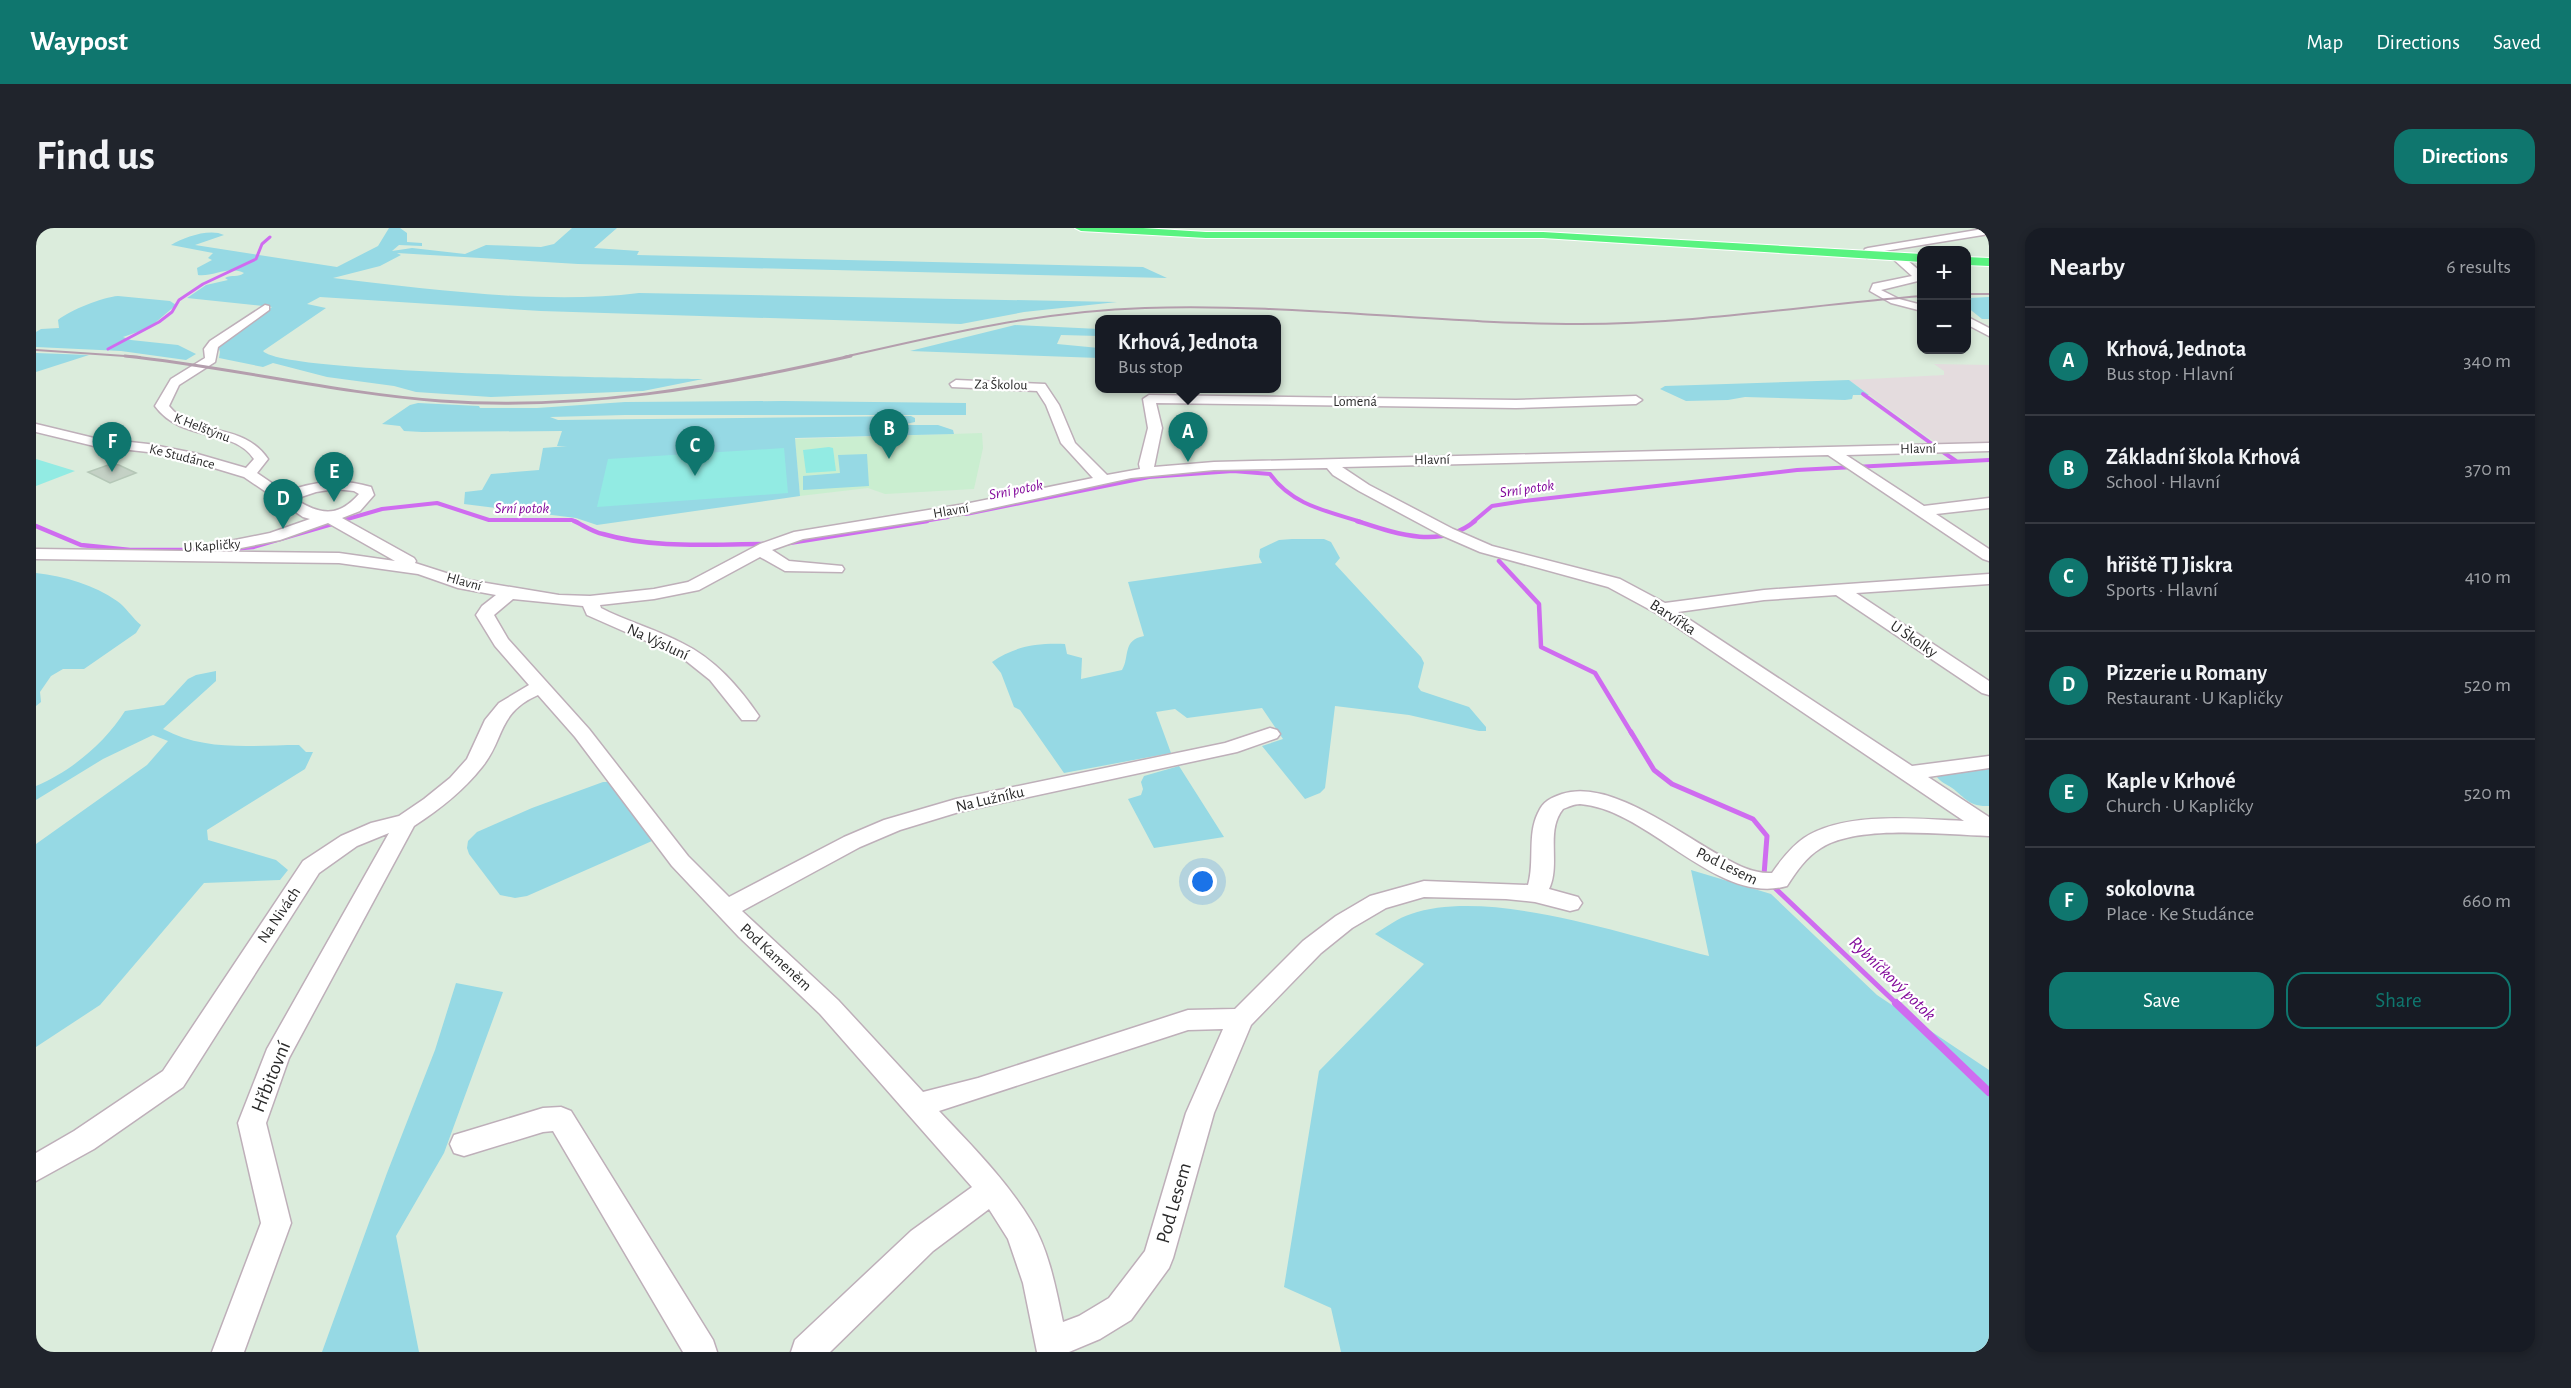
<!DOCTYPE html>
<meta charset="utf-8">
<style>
body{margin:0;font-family:"Alegreya Sans",sans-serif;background:#20242c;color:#f1f3f6}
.controls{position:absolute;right:18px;top:18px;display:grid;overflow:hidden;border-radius:12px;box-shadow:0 3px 9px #0003}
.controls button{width:54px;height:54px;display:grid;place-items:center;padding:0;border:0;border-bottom:2px solid #363941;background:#171b24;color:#f1f3f6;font:30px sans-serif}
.you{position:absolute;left:1167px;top:654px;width:21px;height:21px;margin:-15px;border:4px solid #fff;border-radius:50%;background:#1a73e8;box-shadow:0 0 0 9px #1a73e833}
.badge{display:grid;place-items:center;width:39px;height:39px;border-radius:50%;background:#0f766e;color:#fff;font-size:20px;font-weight:700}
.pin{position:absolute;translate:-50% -50px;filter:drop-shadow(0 2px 3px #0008)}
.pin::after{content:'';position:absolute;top:32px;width:21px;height:18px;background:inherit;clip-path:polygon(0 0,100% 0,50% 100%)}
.popup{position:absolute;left:1059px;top:87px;width:186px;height:78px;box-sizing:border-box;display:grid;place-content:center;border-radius:12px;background:#171b24;filter:drop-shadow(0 2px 4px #0005);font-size:20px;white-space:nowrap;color:#9ea1a6}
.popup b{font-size:22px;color:#f1f3f6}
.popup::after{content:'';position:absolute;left:50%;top:100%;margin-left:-12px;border:12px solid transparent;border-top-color:#171b24}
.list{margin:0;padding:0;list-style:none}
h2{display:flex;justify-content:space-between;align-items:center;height:78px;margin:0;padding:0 24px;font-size:26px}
h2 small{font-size:20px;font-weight:400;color:#9ea1a6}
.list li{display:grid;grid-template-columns:39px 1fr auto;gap:18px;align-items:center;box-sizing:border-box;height:108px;padding:0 24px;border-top:2px solid #363941}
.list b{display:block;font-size:22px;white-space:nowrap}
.list p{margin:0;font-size:20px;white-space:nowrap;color:#9ea1a6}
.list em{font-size:20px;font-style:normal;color:#9ea1a6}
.actions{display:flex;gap:12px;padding:18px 24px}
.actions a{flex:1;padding:14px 0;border:2px solid #0f766e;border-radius:18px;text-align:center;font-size:21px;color:#0f766e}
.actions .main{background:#0f766e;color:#fff}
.map{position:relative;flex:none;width:1953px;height:1124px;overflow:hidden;border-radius:18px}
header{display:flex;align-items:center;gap:36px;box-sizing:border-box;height:84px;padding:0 30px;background:#0f766e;color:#fff}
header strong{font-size:28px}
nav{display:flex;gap:33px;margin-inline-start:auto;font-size:21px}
.intro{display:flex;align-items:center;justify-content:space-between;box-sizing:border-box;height:144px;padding:0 36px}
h1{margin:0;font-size:42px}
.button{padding:15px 27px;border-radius:18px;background:#0f766e;color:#fff;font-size:21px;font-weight:700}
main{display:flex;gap:36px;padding:0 36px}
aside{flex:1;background:#171b24;border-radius:18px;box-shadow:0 3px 9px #0003}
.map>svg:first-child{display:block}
.industrial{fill:#e4dcde}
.education{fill:#caeed0}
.green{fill:#96d9e4}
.pitch{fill:#92ebe3}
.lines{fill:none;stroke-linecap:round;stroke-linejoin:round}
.stream-far4{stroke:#cf6cf0;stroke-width:3}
.stream-far3{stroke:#cf6cf0;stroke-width:4}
.stream-far2{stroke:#cf6cf0;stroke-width:4.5}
.stream-far1{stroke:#cf6cf0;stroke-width:5}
.stream{stroke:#cf6cf0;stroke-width:8}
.building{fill:#c4d1c5;stroke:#b5c7b7;stroke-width:1.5}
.minor-casing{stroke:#beafb9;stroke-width:3}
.major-casing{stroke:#fff;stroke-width:2}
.minor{fill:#fff;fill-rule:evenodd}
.major{fill:#59f380;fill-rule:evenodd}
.rail-far1{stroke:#b49ead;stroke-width:2}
.rail{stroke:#b49ead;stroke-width:3}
.labels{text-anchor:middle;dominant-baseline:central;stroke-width:4.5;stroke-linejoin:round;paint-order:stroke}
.far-street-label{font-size:14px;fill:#2a2a2a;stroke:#fff}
.far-water-label{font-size:15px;font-style:italic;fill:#830b9c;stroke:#fff}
.street-label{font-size:16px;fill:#2a2a2a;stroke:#fff}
.water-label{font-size:18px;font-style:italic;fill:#830b9c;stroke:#fff}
.near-street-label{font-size:20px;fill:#2a2a2a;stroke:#fff}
</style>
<header>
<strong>Waypost</strong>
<nav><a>Map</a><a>Directions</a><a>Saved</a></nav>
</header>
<div class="intro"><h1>Find us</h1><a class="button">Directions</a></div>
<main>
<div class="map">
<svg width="1953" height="1124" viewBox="0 0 1953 1124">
<rect width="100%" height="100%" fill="#dbecdc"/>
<polygon class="industrial" points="1898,136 1953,137 1953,215 1903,217 1813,152 1908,147 1908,143"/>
<polygon class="education" points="946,205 947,220 938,261 849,266 832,260 764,268 759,211"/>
<g class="green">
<path d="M 353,0 L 364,0 L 371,5 L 371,14 L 386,15 L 386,18 L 363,17 L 356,23 L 376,20 L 429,26 L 450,17 L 505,19 L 518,16 L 536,0 L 581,0 L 558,20 L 603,23 L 601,27 L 1107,39 L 1131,50 L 542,36 L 361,25 L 365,27 L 344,38 L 297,50 C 393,61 508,77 603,65 L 1081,74 L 988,84 L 925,96 L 505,83 L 284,69 L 271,76 L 290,80 L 227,123 C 246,146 613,150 667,151 L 607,163 L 455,169 L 380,164 L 358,158 L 291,149 L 237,135 L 227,139 L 183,130 L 184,124 L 182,118 L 236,79 L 151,70 L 170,57 L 192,52 L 189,50 C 196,46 202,50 208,45 C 194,37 177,49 162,47 L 161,40 L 176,32 L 172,30 L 177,25 L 135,17 C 148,9 174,0 188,7 L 159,17 L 301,39 L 342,18 Z"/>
<path d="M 82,68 L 134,73 L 140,77 L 113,100 L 87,109 L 95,112 L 142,117 L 160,126 L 150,132 L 85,123 L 0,119 L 0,104 L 5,101 L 23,100 L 22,92 C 34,82 67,69 82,68 Z"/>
<polygon points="1953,69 1953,91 1946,91 1931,79 1931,72 1933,70"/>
<polygon points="979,97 1063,101 1063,108 1025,107 1021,116 1063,120 1063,130 874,123"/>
<polygon points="0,125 53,127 0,144"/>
<polygon points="1813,152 1833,167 1817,167 1816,171 1809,172 1709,169 1692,172 1650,173 1624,161 1629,158"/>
<polygon points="747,173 930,175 930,187 589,187 514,189 522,192 875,188 879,190 879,194 865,197 902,197 917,202 918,206 759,210 764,268 561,297 540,290 428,276 429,264 446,262 455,246 503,242 507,220 531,218 521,218 526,203 386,204 368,203 364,198 346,196 374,177 382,175 443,178 444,180 501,180 589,174"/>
<polygon points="831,226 833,258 767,262 767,248 804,245 802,227"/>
<path d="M 1256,311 L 1288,311 L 1295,314 L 1304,330 L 1299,336 L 1385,429 L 1388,435 L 1382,459 L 1385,463 L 1433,479 L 1450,499 L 1450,503 L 1443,503 L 1373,487 L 1299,478 L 1289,560 L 1284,565 L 1269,571 L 1226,518 L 1247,511 L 1226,480 L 1151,490 L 1139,481 L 1120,484 L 1135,525 L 1028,545 L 984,482 L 978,479 L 965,445 L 956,434 C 979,418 1001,415 1029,416 L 1031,426 L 1046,430 L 1045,451 L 1086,442 C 1094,429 1086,412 1108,408 L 1092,354 L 1226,335 L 1223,329 L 1224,321 L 1243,312 Z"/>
<path d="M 0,345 C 29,348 58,357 81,373 C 89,378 97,391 105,397 L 100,405 L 48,441 L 27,441 L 15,448 L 4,464 L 5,474 L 0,478 Z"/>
<path d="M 180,443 L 180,453 L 127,501 C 170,524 216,517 263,517 L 270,524 L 277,524 L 269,541 L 171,602 L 172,612 L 240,632 L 252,642 L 244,652 L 168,655 L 64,777 L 0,819 L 0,616 L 111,537 L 132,513 L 117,507 L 67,531 L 0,572 L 0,558 C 34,544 69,515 89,483 L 128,477 L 152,451 L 160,447 Z"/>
<polygon points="1143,538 1188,609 1118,620 1092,571 1105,567 1107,561 1105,554 1108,548"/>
<path d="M 1953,540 L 1953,578 C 1931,579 1929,568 1913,558 C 1908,555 1905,554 1901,549 L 1907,546 Z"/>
<polygon points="567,554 574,554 618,610 616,613 491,668 479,670 464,667 433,626 431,620 432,613 441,604 496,580"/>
<path d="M 1655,642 L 1735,666 L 1841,767 L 1953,842 L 1953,1124 L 1305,1124 L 1295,1080 L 1248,1059 L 1283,843 L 1388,736 L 1339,706 C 1350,699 1362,690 1375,686 C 1454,659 1593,708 1673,728 Z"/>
<polygon points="420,755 467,764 408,925 360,1008 383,1124 286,1124 351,945 399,822"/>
</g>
<g class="pitch">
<polygon points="793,219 797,220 800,243 770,245 767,222"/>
<polygon points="748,220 752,265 561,279 572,231"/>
<polygon points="0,231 39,243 0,258"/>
</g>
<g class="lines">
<polyline class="stream-far4" points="72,121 123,94 136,84 143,72 167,56 220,31 226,16 234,9"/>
<g class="stream-far3">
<polyline points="1827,166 1896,216"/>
<polyline points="1907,224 1920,233"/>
<path d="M 930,286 L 1113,249 L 1197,243 L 1234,246 C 1256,277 1291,283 1325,294"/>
<polyline points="301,294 346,281 401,275 453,292 536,292 541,294"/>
<polyline points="882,294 912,289"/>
<polyline points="1437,294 1456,278 1488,273 1761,242 1953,232"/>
</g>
<g class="stream-far2">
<path d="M 538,293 C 547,297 557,304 567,306 C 618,321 675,316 728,316"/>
<path d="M 1321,293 C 1358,305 1404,322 1439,293"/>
<polyline points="0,298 45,317 94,322 185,322 217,319 306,293"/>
<polyline points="747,316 891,293"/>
<polyline points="1463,333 1503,376 1505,419 1559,445 1596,506"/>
</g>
<g class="stream-far1">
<polyline points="1595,504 1618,542 1636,556 1717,591 1731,608 1728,647"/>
<polyline points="1739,660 1862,777"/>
</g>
<polyline class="stream" points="1860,775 1953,864"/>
</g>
<polygon class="building" points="75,236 83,237 100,245 74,255 52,244"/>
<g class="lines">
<g class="minor-casing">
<g id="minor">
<polygon points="1953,0 1953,6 1836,25 1831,30 1826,27 1829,21 1832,20"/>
<polygon points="1856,26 1864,26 1885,44 1886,52 1845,62 1863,71 1886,77 1886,83 1855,75 1834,63 1837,56 1876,48 1856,30"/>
<path d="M 229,77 L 233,78 L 233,82 L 182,119 L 179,134 L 143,157 L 133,178 C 160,211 205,192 232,231 L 221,245 L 249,264 C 279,253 305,250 335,259 L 338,267 L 324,283 L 306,290 L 378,330 L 380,333 L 379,335 L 432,352 L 523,367 L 554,368 L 618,361 L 652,354 L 724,316 L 758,304 L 929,276 L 1057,250 L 1025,215 L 1010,177 L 1001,163 L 916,159 L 914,156 L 920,152 L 1009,156 L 1023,177 L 1039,215 L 1071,247 L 1104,241 L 1103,236 L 1112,200 L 1107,171 L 1113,167 L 1480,172 L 1600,168 L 1606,172 L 1600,176 L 1480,180 L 1120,175 L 1126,200 L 1118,239 L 1178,234 L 1953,215 L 1953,223 L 1810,227 L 1888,278 L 1953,270 L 1953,280 L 1900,286 L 1953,321 L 1953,333 L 1947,331 L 1792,227 L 1306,239 L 1333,257 L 1417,301 L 1456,318 L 1584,351 L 1629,375 L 1728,362 L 1953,346 L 1953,356 L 1820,365 L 1953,453 L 1953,467 L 1946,465 L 1800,367 L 1728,372 L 1642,384 L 1876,538 L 1953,528 L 1953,540 L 1892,549 L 1953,589 L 1953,608 C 1908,607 1823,596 1785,620 C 1770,629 1760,644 1751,658 C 1680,678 1613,581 1544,576 C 1538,576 1532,579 1527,581 C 1509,603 1525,636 1513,661 L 1542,669 L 1546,675 L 1542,681 L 1534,683 L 1499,674 L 1470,671 L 1388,669 L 1350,680 L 1316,700 L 1285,725 L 1215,797 L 1178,885 L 1137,1030 L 1133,1040 L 1095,1092 L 1064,1111 L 1033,1124 L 1001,1124 L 987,1055 L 972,1011 L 953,981 L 897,1023 L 794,1124 L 755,1124 L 759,1112 L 875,1003 L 936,959 L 784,786 L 703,709 L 636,638 L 539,509 L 502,467 C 461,485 469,511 446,539 C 427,563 404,581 378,598 L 253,830 L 230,895 L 255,995 L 208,1124 L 176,1124 L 225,995 L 202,895 L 231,821 L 353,605 L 321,618 L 283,645 L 147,859 L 58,921 L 0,953 L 0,925 L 38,903 L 127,843 L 267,633 L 305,608 L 335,595 L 363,588 L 388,571 L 414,550 L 431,531 L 449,492 L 463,475 L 493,457 L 459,418 L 440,387 L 446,378 L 460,367 L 422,360 L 382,346 L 303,335 L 0,331 L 0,321 L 303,325 L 359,333 L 292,295 L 244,312 L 190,323 L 184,321 L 182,318 L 184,315 L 234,305 L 274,291 L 267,289 L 208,249 L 155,233 L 112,224 L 58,218 L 0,204 L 0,196 L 58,210 L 112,216 L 158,225 L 210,240 L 218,231 C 197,199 146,215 119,178 L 135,151 L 169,130 L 168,121 L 174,113 ZM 1291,240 L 1297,247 L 1323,263 L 1405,307 L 1444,324 L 1572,359 L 1620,385 L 1928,593 C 1881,591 1809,583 1768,610 C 1755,619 1745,632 1736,645 C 1717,646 1701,637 1685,628 C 1644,606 1573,550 1526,566 C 1515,570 1507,573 1502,585 C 1491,607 1499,634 1492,657 L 1388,653 L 1334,668 L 1300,688 L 1267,713 L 1199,781 L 1152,782 L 942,850 L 887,864 L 802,772 L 706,683 L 824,619 L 864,602 L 923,584 L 1201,524 L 1241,510 L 1244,506 L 1241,502 L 1234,500 L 1189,515 L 920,571 L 848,592 L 808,609 L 693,669 L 652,628 L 553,501 L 472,411 L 458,387 L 477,371 L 547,378 L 551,387 L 644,428 L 674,452 L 706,492 L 720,492 L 723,488 C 703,459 679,431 646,415 C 623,403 597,395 573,384 L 565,380 L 564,377 L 618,371 L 663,362 L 724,329 L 749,343 L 806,344 L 808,341 L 806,338 L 753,333 L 736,322 L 767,311 L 929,286 L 1095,250 L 1178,242 ZM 299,261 L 318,263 L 323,266 C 302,290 284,287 259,271 L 280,264 ZM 1187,801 L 1150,885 L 1109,1023 L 1073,1070 L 1043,1088 L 1027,1094 C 1020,1061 1013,1022 995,993 C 970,952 936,918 903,883 L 1152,802 Z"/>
<polygon points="1930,88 1953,100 1953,108 1930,96"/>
<polygon points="525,879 535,883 677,1112 681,1124 647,1124 517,903 507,904 428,928 418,925 414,916 418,907 428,904 507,880"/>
</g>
</g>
<g class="major-casing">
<g id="major">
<polygon points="1039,0 1107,0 1170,4 1507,4 1886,26 1886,34 1507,10 1170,10 1045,3"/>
<polygon points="1930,29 1953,30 1953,38 1930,37"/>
</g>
</g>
<use href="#minor" class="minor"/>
<use href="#major" class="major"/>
<g class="rail-far1">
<polyline points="1930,66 1953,66"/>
<polyline points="0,122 104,129"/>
<path d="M 808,129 C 908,106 1006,83 1109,80 C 1254,75 1399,96 1544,96 C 1659,96 1772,77 1886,68"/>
</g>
<path class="rail" d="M 89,128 C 195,139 299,165 405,173 C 543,183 680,159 815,128"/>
</g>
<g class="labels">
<g class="far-street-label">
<text transform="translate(965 157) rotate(1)">Za Školou</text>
<text x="1319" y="174">Lomená</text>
<text transform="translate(166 200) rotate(21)">K Helštýnu</text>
<text transform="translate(1882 221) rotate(-1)">Hlavní</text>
<text transform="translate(146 229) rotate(14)">Ke Studánce</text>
<text transform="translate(1396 232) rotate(-1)">Hlavní</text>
<text transform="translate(915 283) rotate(-10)">Hlavní</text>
<text transform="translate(176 318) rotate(-4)">U Kapličky</text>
<text transform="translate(428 354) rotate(16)">Hlavní</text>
</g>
<g class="far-water-label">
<text transform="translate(1491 261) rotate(-8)">Srní potok</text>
<text transform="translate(980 262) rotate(-11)">Srní potok</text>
<text x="486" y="280">Srní potok</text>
</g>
<g class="street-label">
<text transform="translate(1637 389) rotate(33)">Barvířka</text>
<text transform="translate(1878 411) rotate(34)">U Školky</text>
<text transform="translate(622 414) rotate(25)">Na Výsluní</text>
<text transform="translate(954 571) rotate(-13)">Na Lužníku</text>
<text transform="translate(1691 638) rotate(26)">Pod Lesem</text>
<text transform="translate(243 687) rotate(-56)">Na Nivách</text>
<text transform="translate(740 729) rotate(43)">Pod Kameněm</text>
</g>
<g class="water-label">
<text transform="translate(1856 751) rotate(44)">Rybníčkový potok</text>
</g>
<g class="near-street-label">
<text transform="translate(235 849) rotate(-68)">Hřbitovní</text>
<text transform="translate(1138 975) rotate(-74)">Pod Lesem</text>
</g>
</g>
</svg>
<div class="controls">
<button>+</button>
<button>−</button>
</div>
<div class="you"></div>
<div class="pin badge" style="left:1152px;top:234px">A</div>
<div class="popup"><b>Krhová, Jednota</b>Bus stop</div>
<div class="pin badge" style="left:853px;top:231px">B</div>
<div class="pin badge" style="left:659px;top:248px">C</div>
<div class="pin badge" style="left:247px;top:301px">D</div>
<div class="pin badge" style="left:298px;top:274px">E</div>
<div class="pin badge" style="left:76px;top:244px">F</div>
</div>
<aside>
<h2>Nearby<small>6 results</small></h2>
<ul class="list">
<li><span class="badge">A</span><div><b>Krhová, Jednota</b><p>Bus stop · Hlavní</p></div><em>340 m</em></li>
<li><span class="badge">B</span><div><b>Základní škola Krhová</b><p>School · Hlavní</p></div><em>370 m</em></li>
<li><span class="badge">C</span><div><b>hřiště TJ Jiskra</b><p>Sports · Hlavní</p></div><em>410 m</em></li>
<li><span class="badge">D</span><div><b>Pizzerie u Romany</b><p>Restaurant · U Kapličky</p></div><em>520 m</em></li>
<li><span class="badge">E</span><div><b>Kaple v Krhové</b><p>Church · U Kapličky</p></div><em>520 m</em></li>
<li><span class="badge">F</span><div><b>sokolovna</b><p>Place · Ke Studánce</p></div><em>660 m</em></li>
</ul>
<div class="actions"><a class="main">Save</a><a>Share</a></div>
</aside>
</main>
